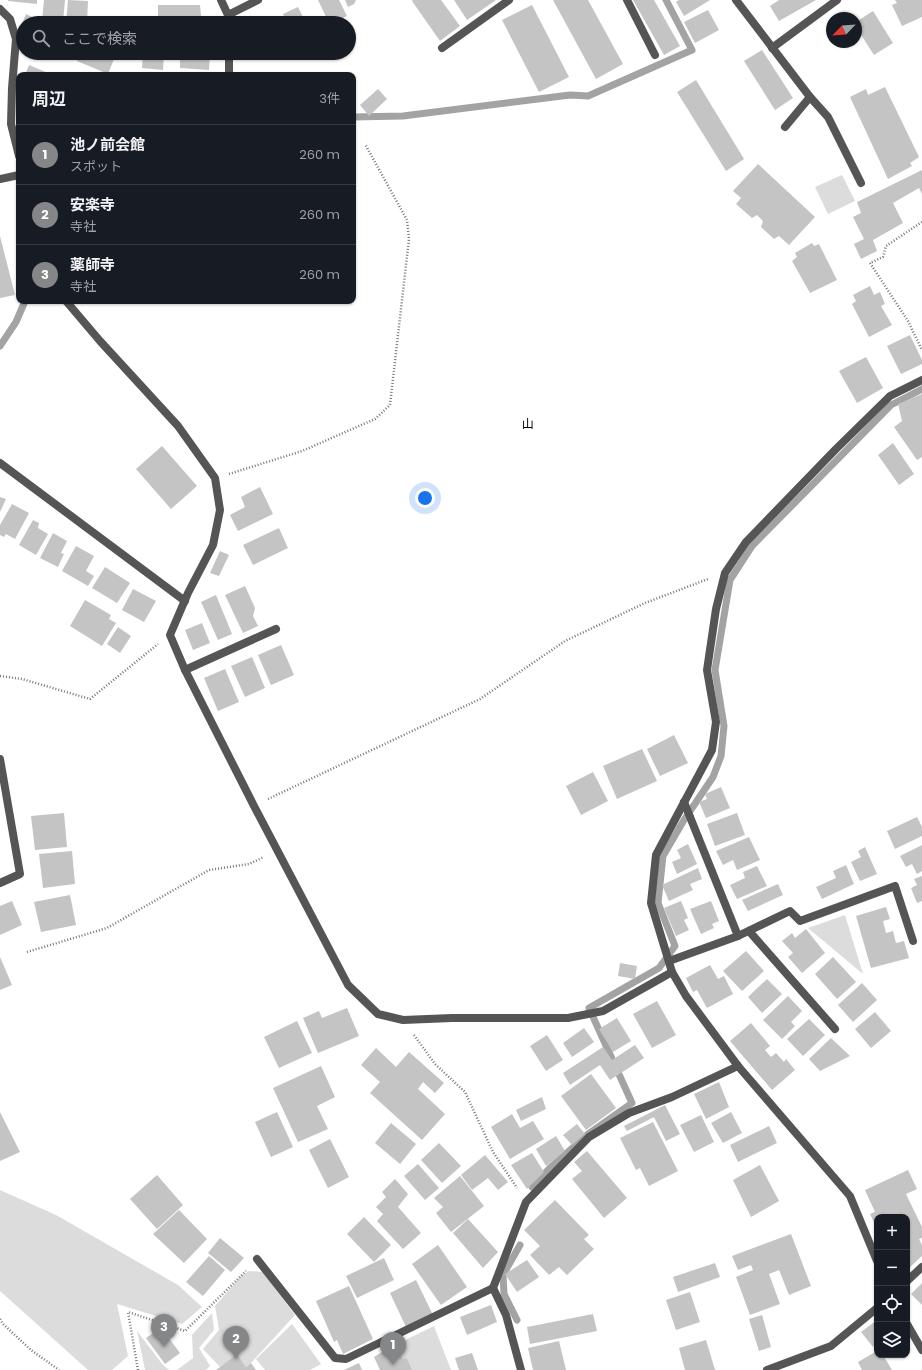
<!DOCTYPE html>
<html lang="ja">
<meta charset="utf-8">
<style>
body{margin:0;font-family:Poppins,"Noto Sans JP",sans-serif;background:#20242c;color:#f1f3f6}
.controls{position:absolute;right:12px;bottom:12px;display:grid;overflow:hidden;border-radius:8px;box-shadow:0 1px 3px #0004}
.controls button{width:36px;height:36px;display:grid;place-items:center;padding:0;border:0;border-bottom:1px solid #363941;background:#171b24;color:#f1f3f6;font:20px sans-serif}
.compass{position:absolute;left:826px;top:12px;width:36px;height:36px;border-radius:50%;background:#171b24;box-shadow:0 1px 3px #0004;rotate:245deg}
.you{position:absolute;left:425px;top:498px;width:14px;height:14px;margin:-10px;border:3px solid #fff;border-radius:50%;background:#1a73e8;box-shadow:0 0 0 6px #1a73e833}
.badge{display:grid;place-items:center;width:26px;height:26px;border-radius:50%;background:#858687;color:#fff;font-size:13px;font-weight:700}
.pin{position:absolute;translate:-50% -33px;filter:drop-shadow(0 1px 2px #0008)}
.pin::after{content:'';position:absolute;top:21px;width:14px;height:12px;background:inherit;clip-path:polygon(0 0,100% 0,50% 100%)}
.list{margin:0;padding:0;list-style:none}
h2{display:flex;justify-content:space-between;align-items:center;height:52px;margin:0;padding:0 16px;font-size:17px}
h2 small{font-size:13px;font-weight:400;color:#9ea1a6}
.list li{display:grid;grid-template-columns:26px 1fr auto;gap:12px;align-items:center;box-sizing:border-box;height:60px;padding:0 16px;border-top:1px solid #363941}
.list b{display:block;font-size:15px;white-space:nowrap}
.list p{margin:0;font-size:13px;white-space:nowrap;color:#9ea1a6}
.list em{font-size:13px;font-style:normal;color:#9ea1a6}
.icon{flex:none;width:22px;height:22px;fill:none;stroke:currentColor;stroke-width:2;stroke-linecap:round;stroke-linejoin:round}
.map{position:relative;flex:none;width:922px;height:1370px;overflow:hidden}
.search{position:absolute;background:#171b24;box-shadow:0 1px 3px #0004;left:16px;top:16px;width:340px;height:44px;display:flex;align-items:center;gap:10px;box-sizing:border-box;padding:0 14px;border-radius:22px;color:#9ea1a6;font-size:15px}
.panel{position:absolute;background:#171b24;box-shadow:0 1px 3px #0004;left:16px;top:72px;width:340px;height:232px;border-radius:8px}
.map>svg:first-child{display:block}
.green{fill:#dcdcdc}
.lines{fill:none;stroke-linecap:round;stroke-linejoin:round}
.stream{stroke:#a3a3a3;stroke-width:7}
.building{fill:#c4c4c4}
.path{stroke:#777;stroke-width:2.5;stroke-dasharray:1 2;stroke-linecap:butt}
.service{stroke:#555;stroke-width:8}
.minor{stroke:#555;stroke-width:8}
.labels{text-anchor:middle;dominant-baseline:central;stroke-width:3;stroke-linejoin:round;paint-order:stroke}
.quarter-label{font-size:12px;fill:#000;stroke:#fff}
</style>
<div class="map">
<svg width="922" height="1370" viewBox="0 0 922 1370">
<rect width="100%" height="100%" fill="#fff"/>
<g class="green">
<polygon points="842,175 855,201 828,214 815,187"/>
<polygon points="845,915 863,974 808,928"/>
<polygon points="0,1190 56,1215 178,1285 202,1307 182,1324 117,1304 128,1356 112,1370 88,1370 0,1291"/>
<polygon points="249,1271 263,1272 295,1315 251,1363 246,1367 237,1354 220,1367 203,1349 219,1330 215,1306 241,1276"/>
<polygon points="212,1313 214,1330 199,1348 210,1366 206,1370 177,1370 193,1358 192,1335"/>
<polygon points="292,1324 321,1364 310,1370 265,1370 256,1359"/>
<polygon points="434,1326 451,1370 412,1370 407,1358 403,1359 398,1348 389,1353 387,1349"/>
<polygon points="137,1331 163,1365 169,1370 145,1370"/>
</g>
<g class="lines">
<g class="stream">
<polyline points="353,117 403,116 570,95 588,96 692,50 666,0"/>
<polyline points="0,346 16,322 25,301"/>
<polyline points="532,1187 551,1167 588,1134 632,1103 589,1008 659,968 675,946 658,903 663,856 684,820 713,777 721,756 724,726 715,670 730,580 752,546 891,405 922,389"/>
<polyline points="517,1320 504,1294 503,1275 520,1245"/>
</g>
</g>
<g class="building">
<polygon points="8,0 37,0 37,4 8,1"/>
<polygon points="44,0 65,0 63,22 42,21"/>
<polygon points="68,0 88,1 87,23 66,23"/>
<polygon points="318,0 339,0 347,16 343,18 344,22 329,23"/>
<polygon points="345,0 356,0 354,4 348,7"/>
<polygon points="413,0 441,0 460,26 440,41 412,1"/>
<polygon points="454,0 496,0 467,20"/>
<polygon points="553,0 588,0 623,64 596,79"/>
<polygon points="633,0 654,0 680,46 664,55"/>
<polygon points="679,0 710,0 684,16 676,2"/>
<polygon points="779,0 816,0 779,21 770,6"/>
<polygon points="895,0 922,0 922,17 902,26 892,5 897,3"/>
<polygon points="158,5 200,5 201,16 192,16 192,23 158,23"/>
<polygon points="532,5 569,77 539,92 502,20"/>
<polygon points="298,7 306,23 287,23 283,14"/>
<polygon points="708,10 719,30 695,43 684,22"/>
<polygon points="873,11 893,43 874,55 856,27 856,22"/>
<polygon points="26,14 45,23 23,23 23,30 20,28"/>
<polygon points="762,50 793,98 775,110 744,61"/>
<polygon points="80,53 114,53 116,54 108,74 77,61"/>
<polygon points="143,53 164,53 163,70 142,68"/>
<polygon points="180,53 210,53 209,70 180,68"/>
<polygon points="29,65 53,75 25,75"/>
<polygon points="696,80 744,159 726,171 677,92"/>
<polygon points="885,87 919,157 910,163 912,166 888,179 850,97 866,89 868,95"/>
<polygon points="378,89 387,99 369,116 360,105"/>
<polygon points="758,164 815,217 789,245 779,236 774,239 761,227 763,221 757,215 752,218 736,204 741,198 733,191"/>
<polygon points="922,170 922,194 919,188 893,203 903,223 873,240 877,251 861,259 854,244 864,239 853,217 861,213 857,202"/>
<polygon points="0,236 15,295 0,298"/>
<polygon points="812,243 814,246 819,244 837,280 810,293 792,261 797,257 795,253"/>
<polygon points="870,286 874,295 880,292 885,304 881,306 892,325 869,337 852,304 856,301 853,295"/>
<polygon points="910,335 922,360 922,364 901,374 887,346"/>
<polygon points="866,357 883,388 857,403 839,371"/>
<polygon points="922,394 922,457 917,460 894,427 902,421 898,404"/>
<polygon points="893,443 914,474 899,485 878,455"/>
<polygon points="162,446 197,486 171,509 136,469"/>
<polygon points="260,487 273,514 238,531 230,515 245,507 241,497"/>
<polygon points="0,497 6,499 0,512"/>
<polygon points="12,504 29,513 15,539 6,534 4,537 0,535 0,525"/>
<polygon points="33,520 39,523 38,528 48,534 36,555 19,545"/>
<polygon points="279,528 288,548 253,565 243,545"/>
<polygon points="53,533 67,541 61,553 64,554 58,567 40,558"/>
<polygon points="76,546 94,556 86,571 94,576 88,586 62,571"/>
<polygon points="220,551 229,555 219,576 210,573"/>
<polygon points="105,567 130,583 117,603 92,588"/>
<polygon points="245,586 255,608 253,616 258,626 243,633 225,595"/>
<polygon points="133,589 156,601 144,622 122,610"/>
<polygon points="216,595 232,634 218,640 201,602"/>
<polygon points="85,600 111,615 109,619 116,623 102,646 70,626"/>
<polygon points="202,623 210,643 193,650 185,630"/>
<polygon points="118,627 131,636 120,653 107,644"/>
<polygon points="281,645 294,675 271,685 258,655"/>
<polygon points="252,657 265,688 245,697 231,666"/>
<polygon points="225,669 239,702 218,711 204,678"/>
<polygon points="674,735 688,763 660,776 647,749"/>
<polygon points="642,749 657,781 617,799 603,766"/>
<polygon points="593,772 608,801 581,815 566,786"/>
<polygon points="721,787 730,808 706,818 699,802 707,799 705,794"/>
<polygon points="64,813 67,847 35,850 31,816"/>
<polygon points="737,813 745,835 715,846 707,824"/>
<polygon points="917,817 922,827 922,836 895,849 887,831"/>
<polygon points="749,837 760,860 737,870 733,860 723,865 716,851"/>
<polygon points="688,844 697,864 677,874 672,862 681,858 677,850"/>
<polygon points="922,845 922,871 917,874 912,864 906,867 900,856"/>
<polygon points="865,847 877,874 860,881 851,862 861,857 858,851"/>
<polygon points="72,851 75,884 43,888 39,854"/>
<polygon points="846,865 854,884 822,899 816,887 836,878 833,871"/>
<polygon points="757,866 767,886 737,899 730,885 745,878 743,872"/>
<polygon points="698,868 702,879 690,884 693,890 669,901 662,885"/>
<polygon points="922,876 922,901 917,903 911,888 917,885 914,879"/>
<polygon points="778,884 783,895 748,911 742,900"/>
<polygon points="70,895 76,925 41,932 34,902"/>
<polygon points="12,901 22,925 0,935 0,906"/>
<polygon points="681,901 688,918 684,920 689,930 676,936 664,908"/>
<polygon points="711,901 719,921 712,924 714,928 701,934 690,909"/>
<polygon points="886,907 890,919 883,921 886,933 893,931 896,943 904,941 909,958 871,968 856,916"/>
<polygon points="806,929 825,953 802,973 788,957 793,953 782,941 792,933 795,938"/>
<polygon points="746,951 764,971 742,991 723,971"/>
<polygon points="0,957 12,985 0,990"/>
<polygon points="833,957 856,982 837,999 815,974"/>
<polygon points="620,963 637,966 635,979 618,976"/>
<polygon points="710,965 718,979 724,976 733,994 707,1008 697,990 693,992 686,978"/>
<polygon points="767,979 782,994 762,1013 748,997"/>
<polygon points="862,983 877,1000 853,1022 838,1005"/>
<polygon points="788,996 802,1011 791,1022 795,1026 782,1039 763,1020"/>
<polygon points="657,1001 676,1035 652,1048 633,1014"/>
<polygon points="347,1008 359,1036 318,1053 303,1018 319,1011 322,1018"/>
<polygon points="875,1012 891,1031 871,1048 855,1029"/>
<polygon points="617,1018 631,1041 613,1052 599,1029"/>
<polygon points="809,1019 825,1035 803,1056 787,1039"/>
<polygon points="297,1021 312,1053 279,1068 264,1037"/>
<polygon points="751,1023 770,1046 765,1050 771,1057 776,1053 784,1062 786,1059 795,1070 772,1090 730,1041"/>
<polygon points="584,1028 594,1042 572,1057 563,1043"/>
<polygon points="547,1035 563,1060 546,1071 530,1046"/>
<polygon points="831,1038 850,1056 820,1071 809,1059"/>
<polygon points="635,1045 644,1058 610,1080 600,1065 570,1085 563,1073 603,1047 612,1060"/>
<polygon points="376,1048 396,1067 409,1052 444,1083 435,1093 423,1082 418,1089 445,1114 422,1140 370,1093 380,1082 361,1065"/>
<polygon points="321,1066 335,1097 317,1106 328,1129 298,1142 273,1088"/>
<polygon points="591,1074 616,1108 586,1130 561,1096"/>
<polygon points="719,1082 729,1107 706,1119 694,1094"/>
<polygon points="542,1097 546,1109 521,1121 516,1110"/>
<polygon points="665,1105 680,1134 666,1141 654,1117 627,1131 624,1126"/>
<polygon points="0,1112 20,1152 0,1161"/>
<polygon points="277,1112 293,1147 271,1157 255,1122"/>
<polygon points="731,1112 742,1133 723,1143 711,1123"/>
<polygon points="512,1114 520,1128 533,1121 544,1139 510,1159 491,1127"/>
<polygon points="701,1115 714,1142 694,1152 680,1125"/>
<polygon points="653,1122 678,1171 649,1186 640,1168 636,1170 620,1138"/>
<polygon points="391,1123 416,1144 400,1164 375,1143"/>
<polygon points="577,1124 585,1134 572,1145 563,1135"/>
<polygon points="769,1126 777,1143 738,1162 730,1145"/>
<polygon points="556,1136 565,1151 546,1166 536,1149"/>
<polygon points="330,1139 349,1177 328,1188 309,1150"/>
<polygon points="439,1143 461,1166 442,1183 421,1160"/>
<polygon points="587,1151 627,1198 604,1218 572,1179 582,1171 574,1162"/>
<polygon points="532,1153 544,1172 527,1189 511,1165"/>
<polygon points="485,1155 508,1182 498,1190 488,1178 472,1190 461,1175"/>
<polygon points="418,1164 439,1188 425,1200 404,1176"/>
<polygon points="760,1165 779,1201 751,1217 733,1180"/>
<polygon points="908,1170 917,1189 906,1194 922,1227 922,1238 919,1239 922,1245 922,1256 909,1268 907,1263 907,1217 877,1217 877,1229 870,1214 875,1212 865,1190"/>
<polygon points="157,1175 183,1205 157,1229 130,1199"/>
<polygon points="460,1176 484,1206 451,1232 436,1213 443,1207 434,1198"/>
<polygon points="395,1179 408,1194 398,1207 421,1233 403,1249 377,1221 383,1214 376,1207 386,1197 382,1192"/>
<polygon points="555,1200 589,1235 584,1239 594,1249 567,1275 559,1267 549,1275 530,1255 540,1246 524,1230"/>
<polygon points="179,1210 207,1239 184,1263 153,1234"/>
<polygon points="364,1217 391,1245 374,1262 347,1234"/>
<polygon points="468,1219 498,1252 483,1268 453,1233"/>
<polygon points="791,1234 811,1286 789,1295 779,1270 769,1274 780,1304 750,1315 736,1277 753,1270 751,1265 738,1270 732,1256"/>
<polygon points="220,1238 244,1258 231,1272 208,1253"/>
<polygon points="438,1245 467,1287 441,1305 412,1264"/>
<polygon points="209,1256 225,1270 203,1296 186,1282"/>
<polygon points="384,1258 394,1280 357,1298 346,1276"/>
<polygon points="527,1260 539,1277 517,1292 505,1274"/>
<polygon points="715,1263 720,1277 678,1292 673,1277"/>
<polygon points="416,1280 433,1315 406,1327 390,1293"/>
<polygon points="922,1283 922,1305 911,1294"/>
<polygon points="349,1286 373,1339 343,1354 337,1340 334,1342 316,1301"/>
<polygon points="690,1292 700,1322 676,1330 666,1300"/>
<polygon points="491,1305 497,1322 467,1335 460,1317"/>
<polygon points="593,1314 597,1331 530,1344 527,1327"/>
<polygon points="762,1315 771,1347 759,1351 749,1319"/>
<polygon points="877,1320 877,1343 873,1347 861,1332"/>
<polygon points="156,1331 163,1341 168,1337 180,1353 165,1364 146,1338"/>
<polygon points="706,1340 715,1370 685,1370 679,1348"/>
<polygon points="559,1341 566,1370 533,1370 528,1348"/>
<polygon points="398,1348 403,1359 407,1358 412,1370 380,1370 374,1357 387,1349 389,1353"/>
<polygon points="877,1351 877,1355 883,1355 892,1370 862,1370 858,1362"/>
<polygon points="472,1353 478,1370 459,1370 455,1358"/>
<polygon points="237,1354 246,1367 251,1363 256,1370 216,1370"/>
<polygon points="359,1363 362,1370 344,1370"/>
</g>
<g class="lines">
<g class="path">
<polyline points="922,222 886,246 883,257 870,263 908,321 922,350"/>
<polyline points="229,474 302,451 375,419 390,405 409,239 407,220 365,144"/>
<polyline points="0,676 22,679 90,699 158,644"/>
<polyline points="268,799 480,699 565,641 645,603 708,579"/>
<polyline points="27,952 107,928 209,870 249,864 264,857"/>
<polyline points="414,1035 435,1064 465,1092 493,1152 517,1188"/>
<polyline points="0,1319 3,1324 31,1350 59,1370"/>
<polyline points="138,1370 128,1312 185,1331 246,1271"/>
</g>
<polyline class="service" points="0,179 19,175"/>
<g class="minor">
<polyline points="221,0 228,15 228,23"/>
<polyline points="627,0 655,55"/>
<polyline points="736,0 810,97 828,117 861,183"/>
<polyline points="0,9 10,19 16,39 12,88 11,124 19,156"/>
<polyline points="228,15 258,0"/>
<polyline points="442,48 509,0"/>
<polyline points="772,48 837,0"/>
<polyline points="229,53 229,75"/>
<polyline points="785,127 810,97"/>
<polyline points="66,301 100,341 178,426 215,478 220,510 213,545 188,593 170,635 185,670 254,806 348,985 378,1014 403,1020 452,1018 568,1018 603,1011 672,972"/>
<polyline points="0,463 185,601"/>
<polyline points="185,670 276,629"/>
<polyline points="0,759 20,874 0,883"/>
<polyline points="684,802 738,936"/>
<polyline points="749,931 835,1029"/>
<polyline points="669,961 738,936 790,911 800,921 895,886 913,941"/>
<polyline points="257,1259 335,1358 346,1359 493,1288"/>
<polyline points="877,1261 850,1196 738,1066 686,996 672,972 651,903 656,855 712,750 716,722 707,670 716,609 725,573 746,542 836,449 890,396 922,380"/>
<polyline points="907,1281 922,1267"/>
<polyline points="907,1324 922,1350"/>
<polyline points="521,1370 506,1315 493,1288 526,1202 589,1137 629,1113 672,1097 738,1066"/>
<polyline points="767,1370 831,1346 877,1308"/>
</g>
</g>
<g class="labels">
<g class="quarter-label">
<text x="528" y="423">山</text>
</g>
</g>
</svg>
<div class="controls">
<button>+</button>
<button>−</button>
<button><svg class="icon" aria-label="locate" viewBox="0 0 24 24"><circle cx="12" cy="12" r="6"/><path d="M12 2v4M12 18v4M2 12h4M18 12h4"/></svg></button>
<button><svg class="icon" aria-label="layers" viewBox="0 0 24 24"><path d="M12 4l9 5-9 5-9-5zM3 14l9 5 9-5"/></svg></button>
</div>
<svg class="compass" viewBox="-18 -18 36 36"><path d="M0-13l5 13h-10z" fill="#e53935"/><path d="M0 13l5-13h-10z" fill="#9ea1a6"/></svg>
<div class="you"></div>
<div class="pin badge" style="left:393px;top:1365px">1</div>
<div class="pin badge" style="left:236px;top:1359px">2</div>
<div class="pin badge" style="left:164px;top:1347px">3</div>
<div class="search"><svg class="icon" aria-label="search" viewBox="0 0 24 24"><circle cx="10" cy="10" r="6"/><path d="M15 15l6 6"/></svg>ここで検索</div>
<section class="panel">
<h2>周辺<small>3件</small></h2>
<ul class="list">
<li><span class="badge">1</span><div><b>池ノ前会館</b><p>スポット</p></div><em>260 m</em></li>
<li><span class="badge">2</span><div><b>安楽寺</b><p>寺社</p></div><em>260 m</em></li>
<li><span class="badge">3</span><div><b>薬師寺</b><p>寺社</p></div><em>260 m</em></li>
</ul>
</section>
</div>
